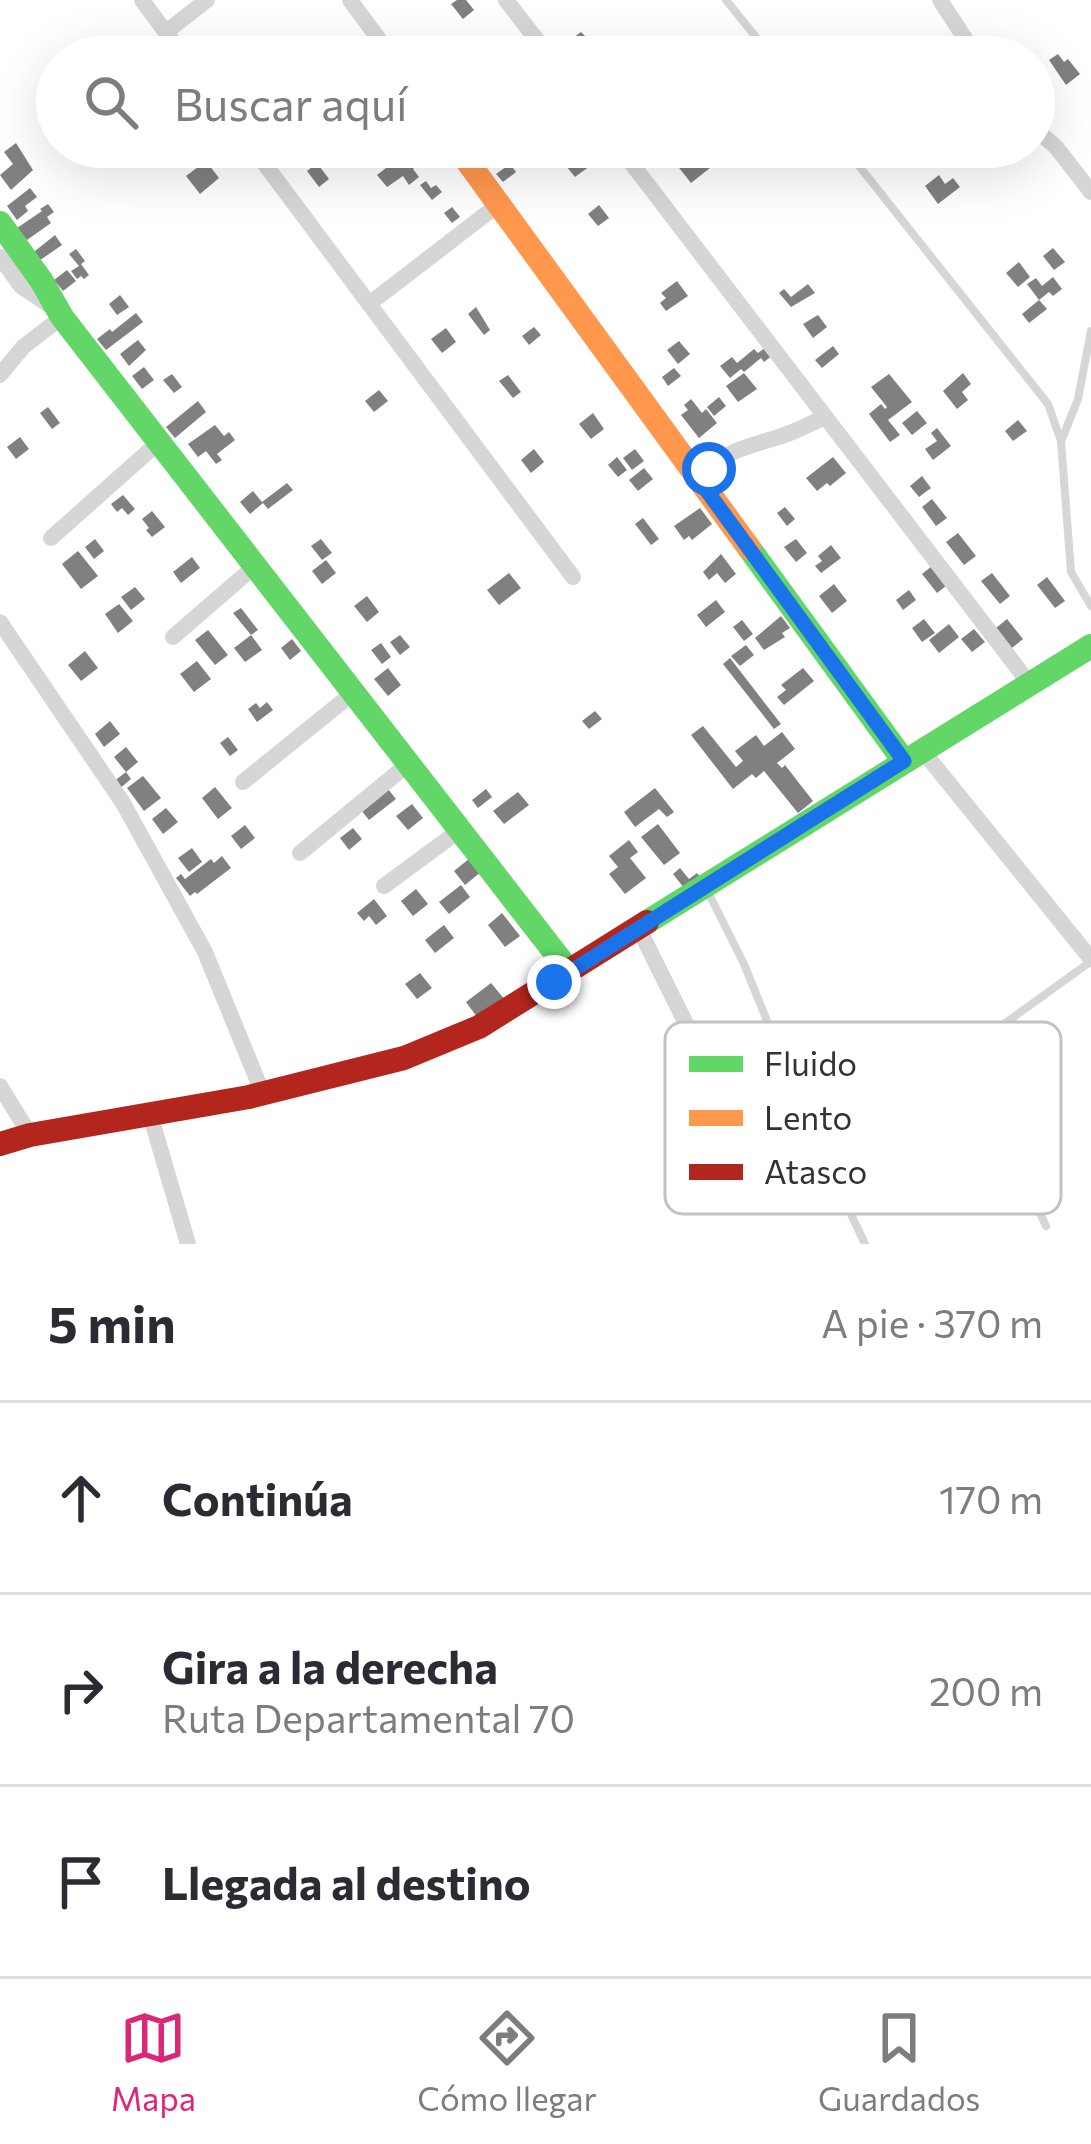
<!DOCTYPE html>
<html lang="es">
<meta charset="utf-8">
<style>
body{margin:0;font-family:Commissioner,sans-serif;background:#f7f7f7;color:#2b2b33}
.stop{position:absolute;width:36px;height:36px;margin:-27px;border:9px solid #1a73e8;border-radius:50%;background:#fff}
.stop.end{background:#1a73e8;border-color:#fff;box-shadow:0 3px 12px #0008}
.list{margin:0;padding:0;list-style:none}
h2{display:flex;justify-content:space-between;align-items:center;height:156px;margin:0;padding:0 48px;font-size:51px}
h2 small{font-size:39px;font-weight:400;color:#7c7c81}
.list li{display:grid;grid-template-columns:78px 1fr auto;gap:36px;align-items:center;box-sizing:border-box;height:192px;padding:0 48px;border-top:3px solid #e1e1e2}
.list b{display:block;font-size:45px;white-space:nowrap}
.list p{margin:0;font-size:39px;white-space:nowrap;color:#7c7c81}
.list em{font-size:39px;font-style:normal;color:#7c7c81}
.icon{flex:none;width:66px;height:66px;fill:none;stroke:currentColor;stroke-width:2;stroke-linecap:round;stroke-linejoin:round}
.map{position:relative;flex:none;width:1091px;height:1244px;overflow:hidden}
.search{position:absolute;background:#fff;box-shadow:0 12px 48px #0002;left:36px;right:36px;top:36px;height:132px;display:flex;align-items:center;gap:30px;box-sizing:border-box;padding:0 42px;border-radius:66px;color:#7c7c81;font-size:45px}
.sheet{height:732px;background:#fff}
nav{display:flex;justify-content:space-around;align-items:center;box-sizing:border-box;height:168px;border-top:3px solid #e1e1e2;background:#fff;font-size:33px;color:#7c7c81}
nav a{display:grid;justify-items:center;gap:6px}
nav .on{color:#db2777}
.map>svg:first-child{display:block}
.building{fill:#808080}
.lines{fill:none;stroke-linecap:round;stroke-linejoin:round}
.lane{stroke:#d6d6d6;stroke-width:8}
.street{stroke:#d6d6d6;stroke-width:16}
.fast{stroke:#63d668;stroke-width:24}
.slow{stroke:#ff974d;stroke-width:24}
.jam{stroke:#b3261e;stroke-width:24}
.route{stroke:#1a73e8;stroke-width:15}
.key{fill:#fff;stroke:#c2c2c2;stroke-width:3}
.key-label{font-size:33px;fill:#323232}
</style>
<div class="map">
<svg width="1091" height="1244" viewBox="0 0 1091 1244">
<rect width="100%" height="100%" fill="#fff"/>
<g class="building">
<polygon points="457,0 466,0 474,10 463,19 451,4"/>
<polygon points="581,32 599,50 590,57 578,57 574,52 564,57 558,49"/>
<polygon points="505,37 515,50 506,57 482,57"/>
<polygon points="1058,54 1064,62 1068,59 1080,74 1066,85 1049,60"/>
<polygon points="16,143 33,170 11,190 0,175 13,164 4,152"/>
<polygon points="413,147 426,147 432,154 413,169 419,177 409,185 403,176 387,187 377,175"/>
<polygon points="581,147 594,163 575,177 562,161"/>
<polygon points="647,147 675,147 680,153 662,166"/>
<polygon points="698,147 702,147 715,164 691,183 676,164"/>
<polygon points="206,161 219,178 200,194 186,176"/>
<polygon points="317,163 329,179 319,187 307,171"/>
<polygon points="510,164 516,172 503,182 496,174"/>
<polygon points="939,175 945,184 953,178 960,187 938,204 925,186"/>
<polygon points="426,181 431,188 436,185 442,192 432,200 420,185"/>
<polygon points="30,188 37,197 25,206 28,211 17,220 7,206"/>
<polygon points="48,204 54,212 47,217 51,223 27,240 17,228 42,211 40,209"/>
<polygon points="599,205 609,218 598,226 588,214"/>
<polygon points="452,207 460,217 452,223 444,213"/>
<polygon points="55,235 62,245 36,263 30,255"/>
<polygon points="1053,248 1065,262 1054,270 1043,256"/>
<polygon points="76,249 85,261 81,264 89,275 84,279 81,276 77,279 71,271 79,266 69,254"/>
<polygon points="1019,262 1030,277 1018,287 1006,273"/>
<polygon points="67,270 76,281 63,291 54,280"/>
<polygon points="1053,277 1062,289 1053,296 1049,292 1039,300 1027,284 1036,278 1042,286"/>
<polygon points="677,281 688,296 666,311 660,303 666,298 661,293"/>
<polygon points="808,284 815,293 791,307 779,293 784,289 791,297"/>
<polygon points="120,295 129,307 117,315 109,304"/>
<polygon points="1039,300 1047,309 1029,323 1022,314"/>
<polygon points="476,307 490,330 484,335 468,314"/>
<polygon points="136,313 143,322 106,350 97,339 110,329 112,332"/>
<polygon points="818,315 827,327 813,338 803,324"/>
<polygon points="534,327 541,335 529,345 522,336"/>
<polygon points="446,328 456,342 442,353 431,339"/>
<polygon points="138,340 146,350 129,366 120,354"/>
<polygon points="679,341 690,354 678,364 667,350"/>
<polygon points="833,346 839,354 822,368 815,360"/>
<polygon points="766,347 773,355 764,362 761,358 744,372 741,369 730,378 720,366 732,357 737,363 754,349 758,353"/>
<polygon points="144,367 154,380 142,389 132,376"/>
<polygon points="674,368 681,376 668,386 662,377"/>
<polygon points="744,373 757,389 738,402 726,386"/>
<polygon points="963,373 971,384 962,392 968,400 957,409 943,391"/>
<polygon points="172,374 182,387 174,393 163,380"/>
<polygon points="889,374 912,402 888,420 900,435 890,442 869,414 881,404 885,409 887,407 871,387"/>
<polygon points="508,375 521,392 513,398 499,381"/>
<polygon points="379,390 388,401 374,412 365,401"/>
<polygon points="719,397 726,406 714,416 707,407"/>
<polygon points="691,399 702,413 706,409 717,423 699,438 681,415 688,410 684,405"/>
<polygon points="198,401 206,412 175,438 166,427"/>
<polygon points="48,407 60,423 52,429 40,413"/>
<polygon points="917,411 927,423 912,435 902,423"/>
<polygon points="593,413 604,429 591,439 579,424"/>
<polygon points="1018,420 1027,431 1013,441 1005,431"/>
<polygon points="215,425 224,436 229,432 235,440 217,454 222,460 216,464 206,451 198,457 188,444"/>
<polygon points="937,428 951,446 933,460 925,449 937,441 931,433"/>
<polygon points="20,437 29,449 16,459 7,447"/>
<polygon points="534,449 544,462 531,473 521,460"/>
<polygon points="635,449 644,461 632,470 623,458"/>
<polygon points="617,457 627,470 618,477 608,465"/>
<polygon points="833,457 846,473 830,486 827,483 817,491 806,478"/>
<polygon points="644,468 653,479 638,491 629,480"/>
<polygon points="922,476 931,488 919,497 910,486"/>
<polygon points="287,483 293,490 268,509 263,503 250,514 240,502 253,491 262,502"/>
<polygon points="123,495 135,509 128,515 122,508 117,512 111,504"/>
<polygon points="932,499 947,518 936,526 922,507"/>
<polygon points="785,507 795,519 787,526 777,513"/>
<polygon points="700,508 712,524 692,540 689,536 684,540 674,526"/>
<polygon points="152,511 165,527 152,537 146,530 149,528 142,519"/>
<polygon points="643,518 659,539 651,545 635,524"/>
<polygon points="958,533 976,556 964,565 946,542"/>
<polygon points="95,539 104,551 94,559 85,547"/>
<polygon points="321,539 332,553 322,560 311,546"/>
<polygon points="796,539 807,553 796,562 784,547"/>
<polygon points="831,545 841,558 821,573 815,566 822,561 818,556"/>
<polygon points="78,551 98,576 81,589 62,564"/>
<polygon points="721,554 736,574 725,583 717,573 709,580 703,572"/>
<polygon points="192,557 200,568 181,583 173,572"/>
<polygon points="326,560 336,573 322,584 312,571"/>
<polygon points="932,566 951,582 937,593 922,574"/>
<polygon points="509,573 521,588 499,605 487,590"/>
<polygon points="992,573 1010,596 1000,604 981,581"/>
<polygon points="1047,577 1065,601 1055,608 1037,585"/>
<polygon points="834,584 847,601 832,613 819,596"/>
<polygon points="135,587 145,599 131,610 121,597"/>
<polygon points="909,590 916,600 903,610 896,600"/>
<polygon points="367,596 379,612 367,622 354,606"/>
<polygon points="716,600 725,612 706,627 697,615"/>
<polygon points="119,604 133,621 118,633 105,614"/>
<polygon points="241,608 258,630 251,635 233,613"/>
<polygon points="781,616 790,628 782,633 785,637 764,650 755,638"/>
<polygon points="924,619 935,633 922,642 912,628"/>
<polygon points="1007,619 1023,639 1012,648 996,628"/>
<polygon points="742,620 753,634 744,641 733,627"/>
<polygon points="949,624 959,637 939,653 929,640"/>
<polygon points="974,629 985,642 972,652 961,639"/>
<polygon points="208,630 228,655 215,665 195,640"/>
<polygon points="251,635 262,650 245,662 234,648"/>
<polygon points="400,635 410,647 400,655 390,642"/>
<polygon points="292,639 301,651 290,660 281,648"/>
<polygon points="381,643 391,657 382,664 371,650"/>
<polygon points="746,645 754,655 740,666 731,656"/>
<polygon points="85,651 98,668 81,681 68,665"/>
<polygon points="730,658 781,724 774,729 723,664"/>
<polygon points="197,661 211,679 194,692 180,674"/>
<polygon points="388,668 401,685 388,696 374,679"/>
<polygon points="803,668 814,681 784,705 777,697 786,690 781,685"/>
<polygon points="267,702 273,710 257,722 248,709 256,703 260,708"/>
<polygon points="595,711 602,719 589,729 582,721"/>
<polygon points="110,721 120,734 104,747 95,734"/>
<polygon points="703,726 736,767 743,761 735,751 756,735 764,746 782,732 795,749 777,763 782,768 785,765 813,801 798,813 764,771 756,778 752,774 733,789 691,735"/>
<polygon points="228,737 238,750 230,756 220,743"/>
<polygon points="126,747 138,762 126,772 131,779 119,789 113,782 126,772 114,757"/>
<polygon points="143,776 161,798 144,811 127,788"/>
<polygon points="384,784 396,799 369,820 357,805"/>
<polygon points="215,787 232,808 218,819 202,798"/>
<polygon points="655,788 674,812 667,817 659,809 635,827 624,812"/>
<polygon points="486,789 492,797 478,808 472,800"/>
<polygon points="518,792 529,805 504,824 493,811"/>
<polygon points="412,804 423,818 408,830 396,816"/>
<polygon points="166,808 178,822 163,834 152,819"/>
<polygon points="658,824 680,853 664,865 641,837"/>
<polygon points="245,825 255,838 241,849 231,836"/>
<polygon points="353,828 362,839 349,850 340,838"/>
<polygon points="629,840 638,852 630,858 646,878 625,894 609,874 618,867 609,856"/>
<polygon points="192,848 202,862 189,872 178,858"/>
<polygon points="222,856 231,868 197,894 195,892 190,896 176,878 181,874 185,879 211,859 214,863"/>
<polygon points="470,858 481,872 465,885 454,871"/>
<polygon points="680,868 689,879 697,873 703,881 688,893 673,874"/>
<polygon points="461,885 470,897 449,914 439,902"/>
<polygon points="416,889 428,904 413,916 401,901"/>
<polygon points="374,899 387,916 376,925 369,916 364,921 357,913"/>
<polygon points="502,913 520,936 505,947 488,925"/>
<polygon points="444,925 454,938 435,953 425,940"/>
<polygon points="420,973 432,988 417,999 405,984"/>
<polygon points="491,983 506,1001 477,1017 466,1002"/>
</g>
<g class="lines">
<g class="lane">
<polyline points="726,0 772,57"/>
<polyline points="844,147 1048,404 1061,441 1071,572 1091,606"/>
<polyline points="1062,439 1078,399 1091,331"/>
<polyline points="706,888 744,964 813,1134 865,1244"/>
<polyline points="1046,1226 1009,1146 990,1044 997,1029 1090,962"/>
</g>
<g class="street">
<polyline points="142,0 184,57"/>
<polyline points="350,0 392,57"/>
<polyline points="506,0 550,57"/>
<polyline points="940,0 977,57"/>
<polyline points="166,32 207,0"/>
<polyline points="1034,128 1056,147 1091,192"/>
<polyline points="252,147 573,577"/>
<polyline points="619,147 1029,683"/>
<polyline points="0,257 21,286 55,309"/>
<polyline points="369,304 499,204"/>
<polyline points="0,375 23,347 62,317"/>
<path d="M 699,480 C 726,446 753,447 790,433 C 802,428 814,422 825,417"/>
<polyline points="51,538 159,442"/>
<polyline points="0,622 123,803 205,952 263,1094"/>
<polyline points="173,637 255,566"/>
<polyline points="922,750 1091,959"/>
<polyline points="243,782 353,693"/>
<polyline points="300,853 408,764"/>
<polyline points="384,886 460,830"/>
<polyline points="639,929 699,1050 710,1061 720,1063"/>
<polyline points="0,1086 30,1135"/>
<polyline points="150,1114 188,1244"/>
</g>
<g class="fast">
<polyline points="0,223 41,280 62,317 570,972"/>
<polyline points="749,548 904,761"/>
<polyline points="647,922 1091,646"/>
</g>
<polyline class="slow" points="457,147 749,548"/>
<polyline class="jam" points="0,1144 30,1135 249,1097 404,1058 479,1027 647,922"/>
</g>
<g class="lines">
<polyline class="route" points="554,982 904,761 699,480 709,469"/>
</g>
<rect x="665" y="1022" width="396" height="192" rx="18" class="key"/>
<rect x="689" y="1056" width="54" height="16" fill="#63d668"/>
<rect x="689" y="1110" width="54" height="16" fill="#ff974d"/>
<rect x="689" y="1164" width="54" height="16" fill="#b3261e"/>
<g class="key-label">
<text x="764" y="1076">Fluido</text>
<text x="764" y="1130">Lento</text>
<text x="764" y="1184">Atasco</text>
</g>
</svg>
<div class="stop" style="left:709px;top:469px"></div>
<div class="stop end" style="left:554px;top:982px"></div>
<div class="search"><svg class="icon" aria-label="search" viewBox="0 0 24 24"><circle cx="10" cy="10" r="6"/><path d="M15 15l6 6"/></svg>Buscar aquí</div>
</div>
<section class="sheet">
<h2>5 min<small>A pie · 370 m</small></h2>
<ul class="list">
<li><svg class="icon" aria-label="ahead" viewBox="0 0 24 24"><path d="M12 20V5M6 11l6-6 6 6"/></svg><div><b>Continúa</b></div><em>170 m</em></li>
<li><svg class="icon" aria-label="right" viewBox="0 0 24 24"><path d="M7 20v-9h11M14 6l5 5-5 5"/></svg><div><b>Gira a la derecha</b><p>Ruta Departamental 70</p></div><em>200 m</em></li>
<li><svg class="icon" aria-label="arrive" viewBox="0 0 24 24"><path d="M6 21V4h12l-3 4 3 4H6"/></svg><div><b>Llegada al destino</b></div></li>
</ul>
</section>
<nav>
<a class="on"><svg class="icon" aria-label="map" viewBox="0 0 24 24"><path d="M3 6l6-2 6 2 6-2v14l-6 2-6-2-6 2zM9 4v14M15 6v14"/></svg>Mapa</a>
<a><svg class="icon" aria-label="directions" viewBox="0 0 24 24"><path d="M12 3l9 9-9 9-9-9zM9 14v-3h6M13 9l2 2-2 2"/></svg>Cómo llegar</a>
<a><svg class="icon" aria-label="saved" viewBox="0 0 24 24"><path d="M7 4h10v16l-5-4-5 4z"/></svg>Guardados</a>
</nav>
